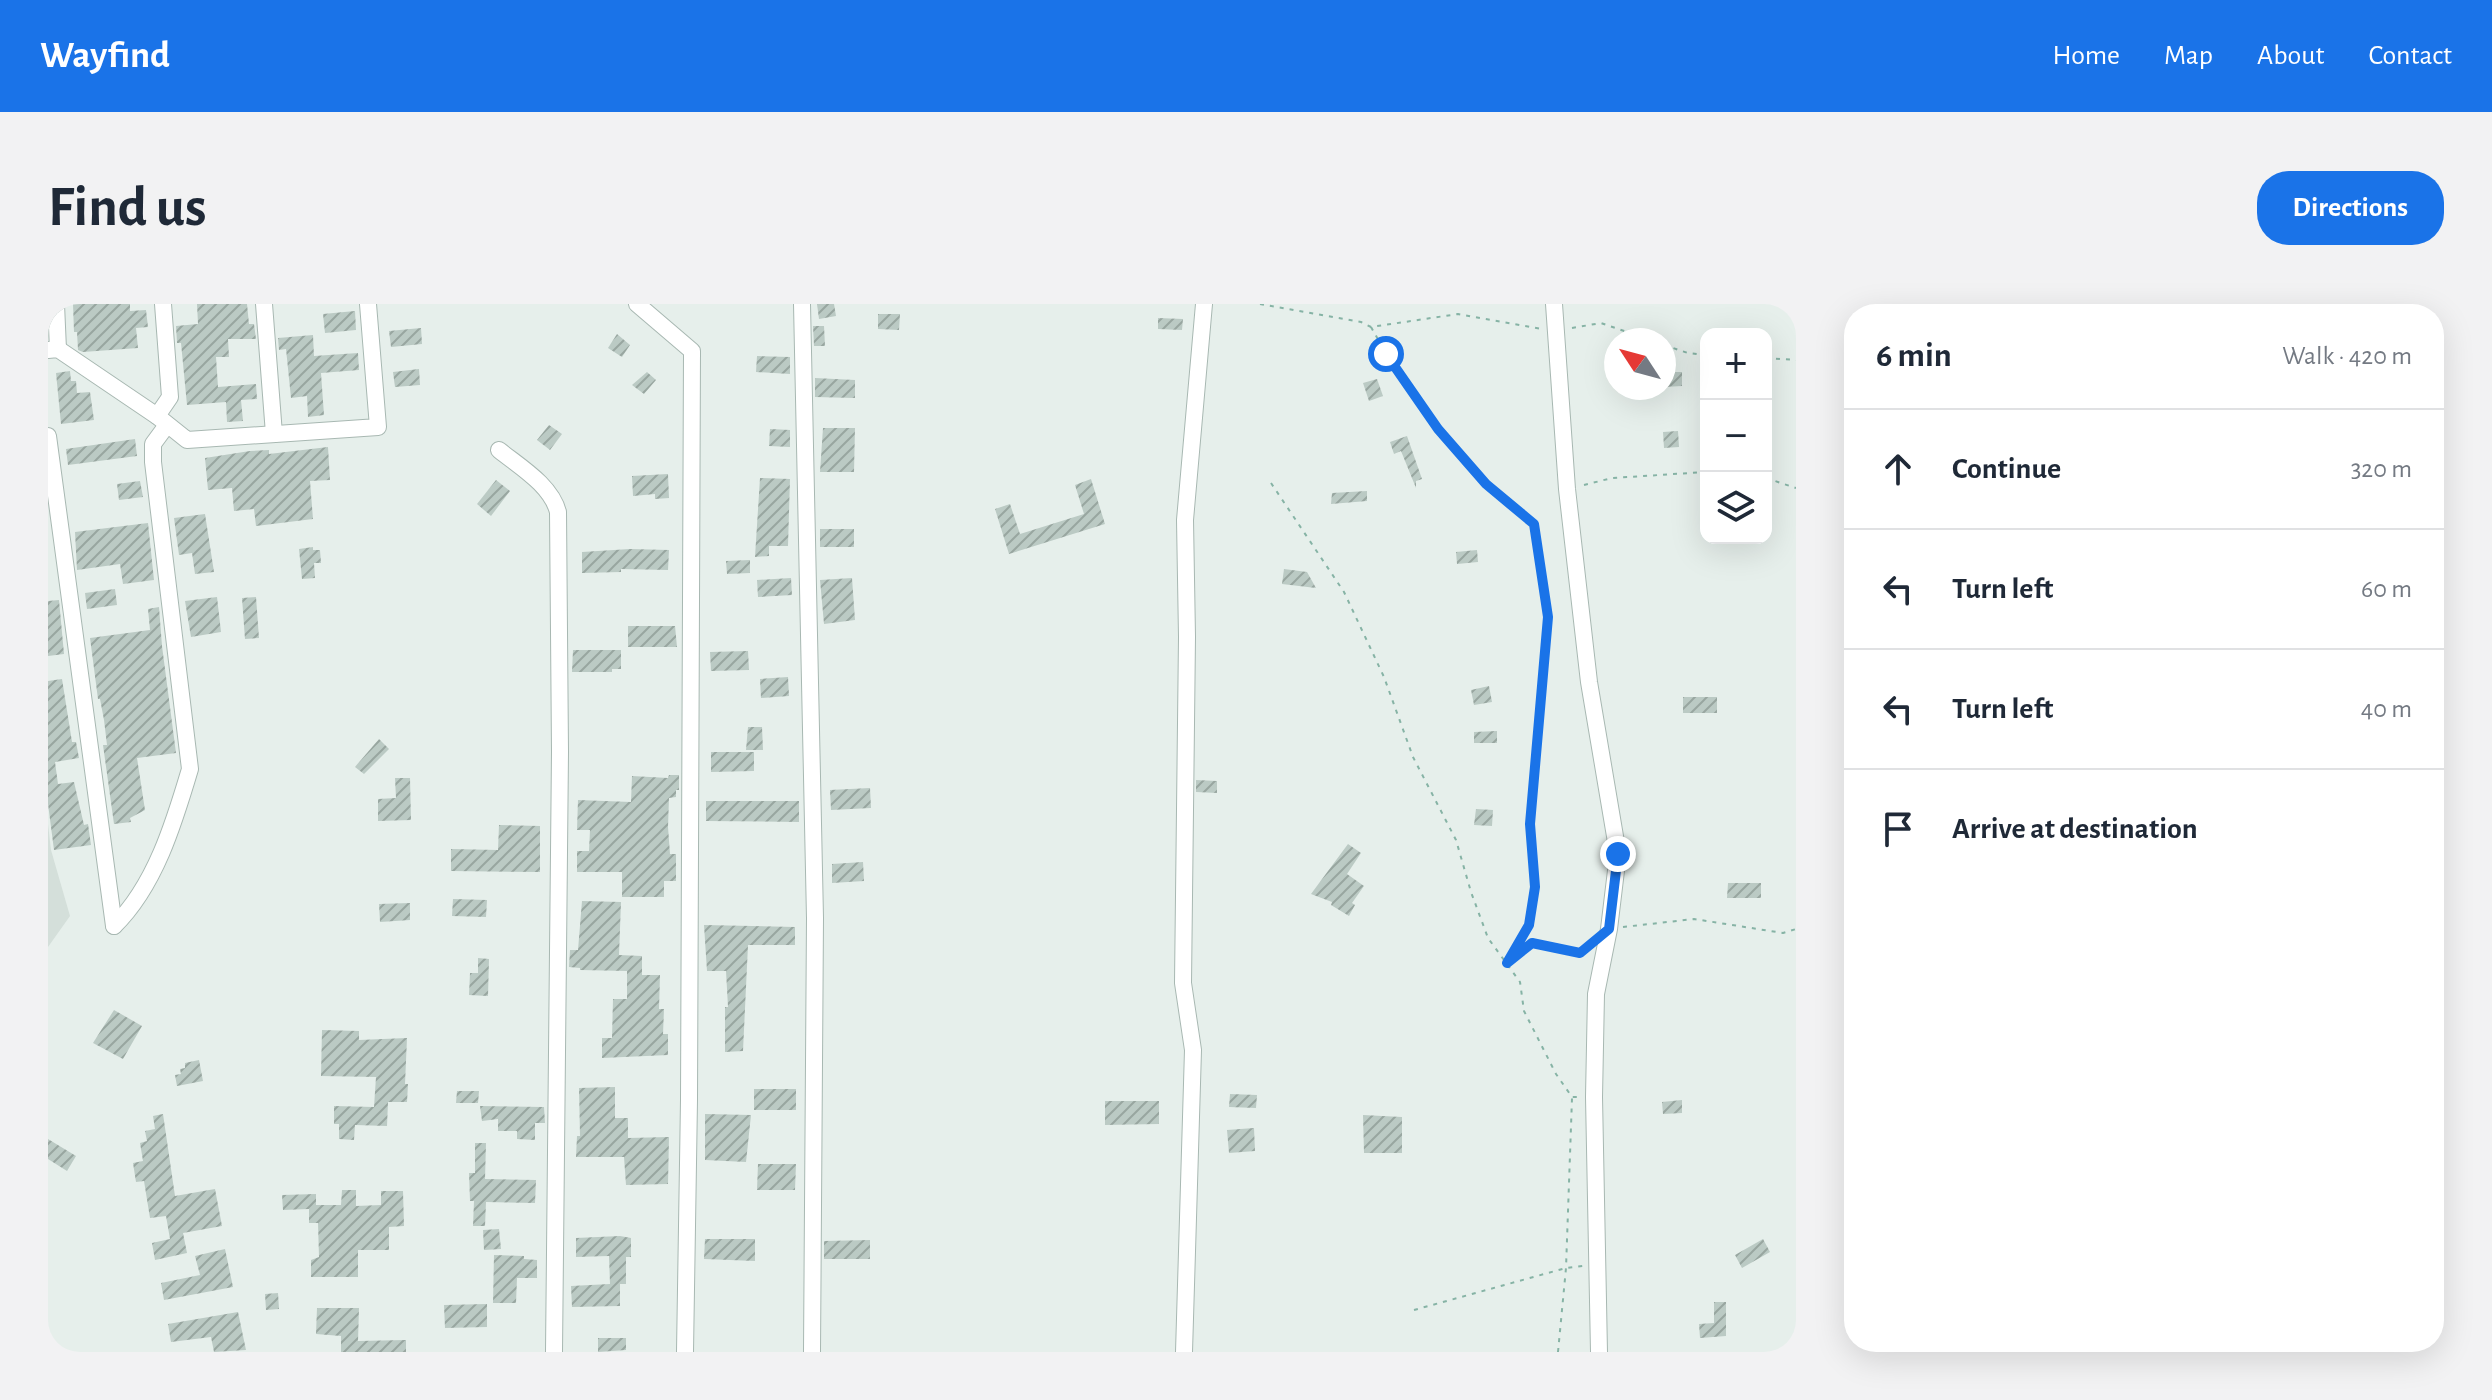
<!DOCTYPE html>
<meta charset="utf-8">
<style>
body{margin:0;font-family:"Alegreya Sans",sans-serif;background:#f2f2f3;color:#1f2937}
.controls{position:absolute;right:24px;top:24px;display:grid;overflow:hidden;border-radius:16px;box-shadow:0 8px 32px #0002}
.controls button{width:72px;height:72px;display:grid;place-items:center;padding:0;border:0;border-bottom:2px solid #e0e1e3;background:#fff;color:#1f2937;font:40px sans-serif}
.compass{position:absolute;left:1556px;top:24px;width:72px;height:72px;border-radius:50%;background:#fff;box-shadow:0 8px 32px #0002;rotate:306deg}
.stop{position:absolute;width:24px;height:24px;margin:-18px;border:6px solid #1a73e8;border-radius:50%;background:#fff}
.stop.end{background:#1a73e8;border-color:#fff;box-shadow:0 2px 8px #0008}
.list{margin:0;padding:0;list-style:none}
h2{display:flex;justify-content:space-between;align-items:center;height:104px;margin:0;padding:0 32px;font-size:34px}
h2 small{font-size:26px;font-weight:400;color:#747a83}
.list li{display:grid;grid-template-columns:52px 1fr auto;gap:24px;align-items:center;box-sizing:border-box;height:120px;padding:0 32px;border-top:2px solid #e0e1e3}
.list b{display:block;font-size:30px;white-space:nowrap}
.list em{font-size:26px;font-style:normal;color:#747a83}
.icon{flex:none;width:44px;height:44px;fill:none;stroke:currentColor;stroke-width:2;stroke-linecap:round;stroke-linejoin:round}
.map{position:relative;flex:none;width:1748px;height:1048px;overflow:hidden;border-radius:32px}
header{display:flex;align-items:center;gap:48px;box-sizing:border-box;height:112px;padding:0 40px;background:#1a73e8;color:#fff}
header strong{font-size:38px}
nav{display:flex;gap:44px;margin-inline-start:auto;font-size:28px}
.intro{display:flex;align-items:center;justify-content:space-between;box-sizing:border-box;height:192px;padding:0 48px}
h1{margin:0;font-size:56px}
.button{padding:20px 36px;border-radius:32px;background:#1a73e8;color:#fff;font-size:28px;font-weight:700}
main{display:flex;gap:48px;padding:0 48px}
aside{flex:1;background:#fff;border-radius:32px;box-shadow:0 8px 32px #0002}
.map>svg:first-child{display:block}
.built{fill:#d4dfda}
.building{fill:url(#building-hatch)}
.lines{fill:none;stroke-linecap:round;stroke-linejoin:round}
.minor-casing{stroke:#a8b8b2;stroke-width:18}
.path{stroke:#86b3a5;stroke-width:2;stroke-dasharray:4 6;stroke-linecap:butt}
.minor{stroke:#fff;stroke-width:16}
.route{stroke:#1a73e8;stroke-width:10}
</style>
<header>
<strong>Wayfind</strong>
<nav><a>Home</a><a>Map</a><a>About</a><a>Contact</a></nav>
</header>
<div class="intro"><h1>Find us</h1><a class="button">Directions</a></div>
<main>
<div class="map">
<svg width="1748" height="1048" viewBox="0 0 1748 1048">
<defs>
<pattern id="building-hatch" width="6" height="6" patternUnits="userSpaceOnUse" patternTransform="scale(2)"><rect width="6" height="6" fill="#bbcac4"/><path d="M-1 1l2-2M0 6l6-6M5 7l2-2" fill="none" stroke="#98a6a0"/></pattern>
</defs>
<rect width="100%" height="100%" fill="#e6efeb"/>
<polygon class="built" points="0,520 3,546 22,612 0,643"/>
<g class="building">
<polygon points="25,0 82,0 82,7 98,6 100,23 88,24 90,44 35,48 30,46 29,28 26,28"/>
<polygon points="149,0 199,0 201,20 206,20 208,35 180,35 181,53 168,53 170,83 208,80 209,95 193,96 195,117 179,118 178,98 139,101 133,39 129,39 128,22 150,20"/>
<polygon points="769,0 786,0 788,12 771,15"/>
<polygon points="307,7 308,26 277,29 275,10"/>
<polygon points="830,10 852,10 851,26 830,25"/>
<polygon points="1110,14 1135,15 1134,26 1110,25"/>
<polygon points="765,22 776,22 777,42 766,42"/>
<polygon points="373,24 374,40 343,43 341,27"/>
<polygon points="569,30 582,41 574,53 560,44"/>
<polygon points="265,31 266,52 310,49 311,66 273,69 276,111 260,113 259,92 243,94 238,45 231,46 230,34"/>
<polygon points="709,52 742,53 742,70 708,68"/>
<polygon points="371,65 372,81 347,83 345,68"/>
<polygon points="22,67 23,77 28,77 29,89 42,88 46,116 13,120 8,69"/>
<polygon points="599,68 608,76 596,90 584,81"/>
<polygon points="1616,68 1634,68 1634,82 1616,83"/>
<polygon points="767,74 807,76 807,94 767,93"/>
<polygon points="1329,75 1335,92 1321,97 1315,79"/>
<polygon points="501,121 514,130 502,146 489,136"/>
<polygon points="775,124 807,124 806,168 772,168"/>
<polygon points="722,125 742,126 742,143 721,142"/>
<polygon points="1630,127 1631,143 1616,144 1615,128"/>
<polygon points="1359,132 1374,175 1368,177 1368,184 1353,147 1346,150 1342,138"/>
<polygon points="87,135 89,152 20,161 18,145"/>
<polygon points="280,143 282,176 262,177 265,215 208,222 206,205 186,207 184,184 160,186 157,154 202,147 221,146 221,150"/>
<polygon points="620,170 621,194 607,195 607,190 585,192 584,172"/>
<polygon points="712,174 742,175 740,242 721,242 721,252 707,253"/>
<polygon points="1043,175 1057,220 961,250 947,205 962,200 972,230 1036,210 1027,181"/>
<polygon points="448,176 462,187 443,212 429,200"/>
<polygon points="92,177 95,193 71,196 69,180"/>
<polygon points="1319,187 1319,197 1283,200 1284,189"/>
<polygon points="157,210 166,268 147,270 144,249 131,251 126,214"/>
<polygon points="100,219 106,276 75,280 72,260 29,266 27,228"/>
<rect x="772" y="225" width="34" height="18"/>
<polygon points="265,243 265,246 272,246 273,259 266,259 267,274 254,275 251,245"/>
<polygon points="582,245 621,246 620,266 573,265 573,268 534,269 534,248"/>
<polygon points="1429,246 1430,258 1409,260 1408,248"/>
<polygon points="702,256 702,269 679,270 678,257"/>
<polygon points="1236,265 1259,268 1268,284 1234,280"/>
<polygon points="743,274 744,291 710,293 709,276"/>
<polygon points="804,274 807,316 776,320 772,276"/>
<polygon points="67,285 69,301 39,305 37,289"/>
<polygon points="169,293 173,328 143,333 137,297"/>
<polygon points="208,293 211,334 197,335 194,294"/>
<polygon points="11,296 16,350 0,352 0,297"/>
<polygon points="111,303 114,342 128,449 89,454 97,506 82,514 83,518 66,520 55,441 59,441 56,416 52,395 50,395 42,334 102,326 100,305"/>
<polygon points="580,322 627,322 629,343 580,343"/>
<polygon points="525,346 573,346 573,365 564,365 564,368 524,368"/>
<polygon points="700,347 701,366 663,367 662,348"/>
<polygon points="740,373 741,392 713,394 712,375"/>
<polygon points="14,375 24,438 28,438 31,454 7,458 10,480 26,478 36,521 40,520 43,541 6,546 0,500 0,377"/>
<polygon points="1441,382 1444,398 1426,401 1423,386"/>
<rect x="1635" y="393" width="34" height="16"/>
<polygon points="700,423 714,423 715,446 698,446"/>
<polygon points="1449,427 1449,439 1426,439 1426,428"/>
<polygon points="331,435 341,445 316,470 307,463"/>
<polygon points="663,448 706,448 706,467 663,468"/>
<polygon points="621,471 631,471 631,486 628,486 628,493 621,494 620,523 622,550 628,550 628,577 616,577 616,593 574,593 574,568 529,568 529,547 541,547 542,526 529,526 530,496 583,498 584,472 620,474"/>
<polygon points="347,474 362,474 363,516 330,517 330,495 348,494"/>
<polygon points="1148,476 1169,477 1169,489 1148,488"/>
<polygon points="822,484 823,504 783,506 782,486"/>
<polygon points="658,497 751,497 751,518 658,517"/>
<polygon points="1428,505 1445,506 1444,522 1426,521"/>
<polygon points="451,521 492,522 492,568 403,567 403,545 450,546"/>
<polygon points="1300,540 1313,549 1299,570 1316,582 1304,599 1307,601 1301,612 1283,601 1284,598 1263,590"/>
<polygon points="815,558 816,577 784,579 784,560"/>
<polygon points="1680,579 1713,579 1713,594 1679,594"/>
<polygon points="405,595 439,596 438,613 404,612"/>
<polygon points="534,597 573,598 571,651 594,652 594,671 612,671 611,705 616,705 615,730 620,730 620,751 554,754 554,734 564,734 565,695 579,695 579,667 532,666 532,664 521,663 522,646 530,646"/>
<polygon points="362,599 362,616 332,618 331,600"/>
<polygon points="656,621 747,623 747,641 700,641 695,747 677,748 677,703 680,703 678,667 659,667"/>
<polygon points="430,654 441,655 440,692 421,691 422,669 430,669"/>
<polygon points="66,706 94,722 75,755 45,739"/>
<polygon points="274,726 311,727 311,736 359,734 357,780 360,780 359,798 340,798 339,822 307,821 306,836 291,835 291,820 286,820 286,802 326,803 328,773 273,772"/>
<polygon points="151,756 155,777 129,782 127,771 133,770 132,765 137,764 137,759"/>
<polygon points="567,783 567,814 580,814 580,834 621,833 620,880 578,881 576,853 528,853 529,832 532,832 531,784"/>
<rect x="706" y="785" width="42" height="21"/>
<polygon points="409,787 431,787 430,799 408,799"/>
<polygon points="1182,790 1209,791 1208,804 1181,803"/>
<polygon points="1634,796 1634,809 1615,810 1614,798"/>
<polygon points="1057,797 1111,797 1111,820 1057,821"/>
<polygon points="432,802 496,803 497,819 487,819 487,836 469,835 469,827 450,827 450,815 434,817"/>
<polygon points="115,810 127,892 167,885 174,922 135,929 139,949 107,956 104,939 122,935 118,912 102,914 96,877 88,878 85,859 95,857 92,839 99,837 97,827 107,825 105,812"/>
<polygon points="657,810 703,811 698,858 657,856"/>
<polygon points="1315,811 1354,813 1354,849 1316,849"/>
<polygon points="1206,824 1207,847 1181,849 1179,826"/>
<polygon points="0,835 28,852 19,867 0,855"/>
<polygon points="427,839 438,839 437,875 488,876 487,899 438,898 437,922 425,922 426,897 422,897 421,869 427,869"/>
<polygon points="710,860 748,860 747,886 709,886"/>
<polygon points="294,886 308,886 308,902 333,901 333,887 355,887 356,922 341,923 341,946 310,946 310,973 263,973 263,956 271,953 270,919 261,919 261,905 235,906 234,891 268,890 268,901 293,901"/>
<polygon points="451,925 453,945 436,946 435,926"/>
<polygon points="572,932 583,934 583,953 578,953 578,980 572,980 572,1002 524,1003 523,982 562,980 561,952 528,953 528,934"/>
<polygon points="657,935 707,935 707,957 656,955"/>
<polygon points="1715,935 1722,948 1694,964 1687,951"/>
<polygon points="822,936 822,955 776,955 776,937"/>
<polygon points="177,945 185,983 116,996 113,979 152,971 147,952"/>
<polygon points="446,951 476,952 476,955 489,956 489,974 469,974 468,999 445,999"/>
<polygon points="230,989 231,1005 218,1006 217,990"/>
<polygon points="1666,998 1678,998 1678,1032 1652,1034 1651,1020 1666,1019"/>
<polygon points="439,1000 439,1023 397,1024 396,1001"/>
<polygon points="269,1004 311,1004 310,1037 358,1036 358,1048 293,1048 293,1032 268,1030"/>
<polygon points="190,1008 198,1046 166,1048 163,1033 123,1038 120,1020"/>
<polygon points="550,1034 578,1034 578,1046 550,1048"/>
</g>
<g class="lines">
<g class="minor-casing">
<g id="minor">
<polyline points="8,0 10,45"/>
<polyline points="216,0 226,130"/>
<polyline points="589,0 644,47 641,796 637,1048"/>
<polyline points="754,0 767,614 764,1048"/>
<polyline points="1506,0 1519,185 1541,378 1570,550 1561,625 1548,690 1546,793 1551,1048"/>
<polyline points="0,46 10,45 109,112 139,136 330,123 320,0"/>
<polyline points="109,112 122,93 115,0"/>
<polyline points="0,132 66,622"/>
<path d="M 451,146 C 472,163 503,181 510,208 L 512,448 L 506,1048"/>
<path d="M 66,622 C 107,582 126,519 142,465 L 105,158 L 105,140 L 119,121"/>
<polyline points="1136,1048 1145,746 1135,679 1139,333 1137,216 1156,0"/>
</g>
</g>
<g class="path">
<polyline points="1212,0 1313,18 1323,23 1410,10 1494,25"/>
<path d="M 1323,23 C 1354,78 1392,138 1439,181 C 1454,195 1471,207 1486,220 L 1500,313 L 1482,520 L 1487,583 L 1481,621 L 1459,658"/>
<polyline points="1524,24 1553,19 1602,36"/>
<polyline points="1616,41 1640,49 1658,51"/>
<polyline points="1718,54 1748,56"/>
<polyline points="1718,174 1748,184"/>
<polyline points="1223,179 1296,288 1336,373 1365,453 1408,536 1423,588 1440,634 1472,678 1476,707 1508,770 1524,793 1530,793"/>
<polyline points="1536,181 1564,174 1658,168"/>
<polyline points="1575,623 1646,615 1735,629 1748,625"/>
<polyline points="1460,658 1484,639 1532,649 1543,640"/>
<polyline points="1366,1006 1518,964 1535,962"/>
<polyline points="1510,1048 1518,964 1524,794"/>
</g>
<use href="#minor" class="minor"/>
</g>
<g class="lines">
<polyline class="route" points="1338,50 1390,125 1438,180 1486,220 1500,313 1482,520 1487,583 1481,621 1459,659 1484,639 1532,649 1561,625 1570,550"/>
</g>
</svg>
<div class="controls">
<button>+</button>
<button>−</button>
<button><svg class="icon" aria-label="layers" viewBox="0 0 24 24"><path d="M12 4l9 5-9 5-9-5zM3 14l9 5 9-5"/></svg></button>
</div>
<svg class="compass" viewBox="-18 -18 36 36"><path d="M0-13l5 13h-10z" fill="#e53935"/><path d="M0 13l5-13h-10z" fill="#747a83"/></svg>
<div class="stop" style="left:1338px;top:50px"></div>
<div class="stop end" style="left:1570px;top:550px"></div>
</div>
<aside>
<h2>6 min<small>Walk · 420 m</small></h2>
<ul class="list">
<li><svg class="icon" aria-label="ahead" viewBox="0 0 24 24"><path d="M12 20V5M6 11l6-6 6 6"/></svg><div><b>Continue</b></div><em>320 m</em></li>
<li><svg class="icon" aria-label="left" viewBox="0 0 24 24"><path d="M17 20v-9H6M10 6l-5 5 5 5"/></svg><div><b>Turn left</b></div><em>60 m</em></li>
<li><svg class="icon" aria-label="left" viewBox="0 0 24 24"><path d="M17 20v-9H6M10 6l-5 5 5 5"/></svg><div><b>Turn left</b></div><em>40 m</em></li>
<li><svg class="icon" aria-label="arrive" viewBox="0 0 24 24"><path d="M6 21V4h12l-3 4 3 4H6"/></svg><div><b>Arrive at destination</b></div></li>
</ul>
</aside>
</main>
